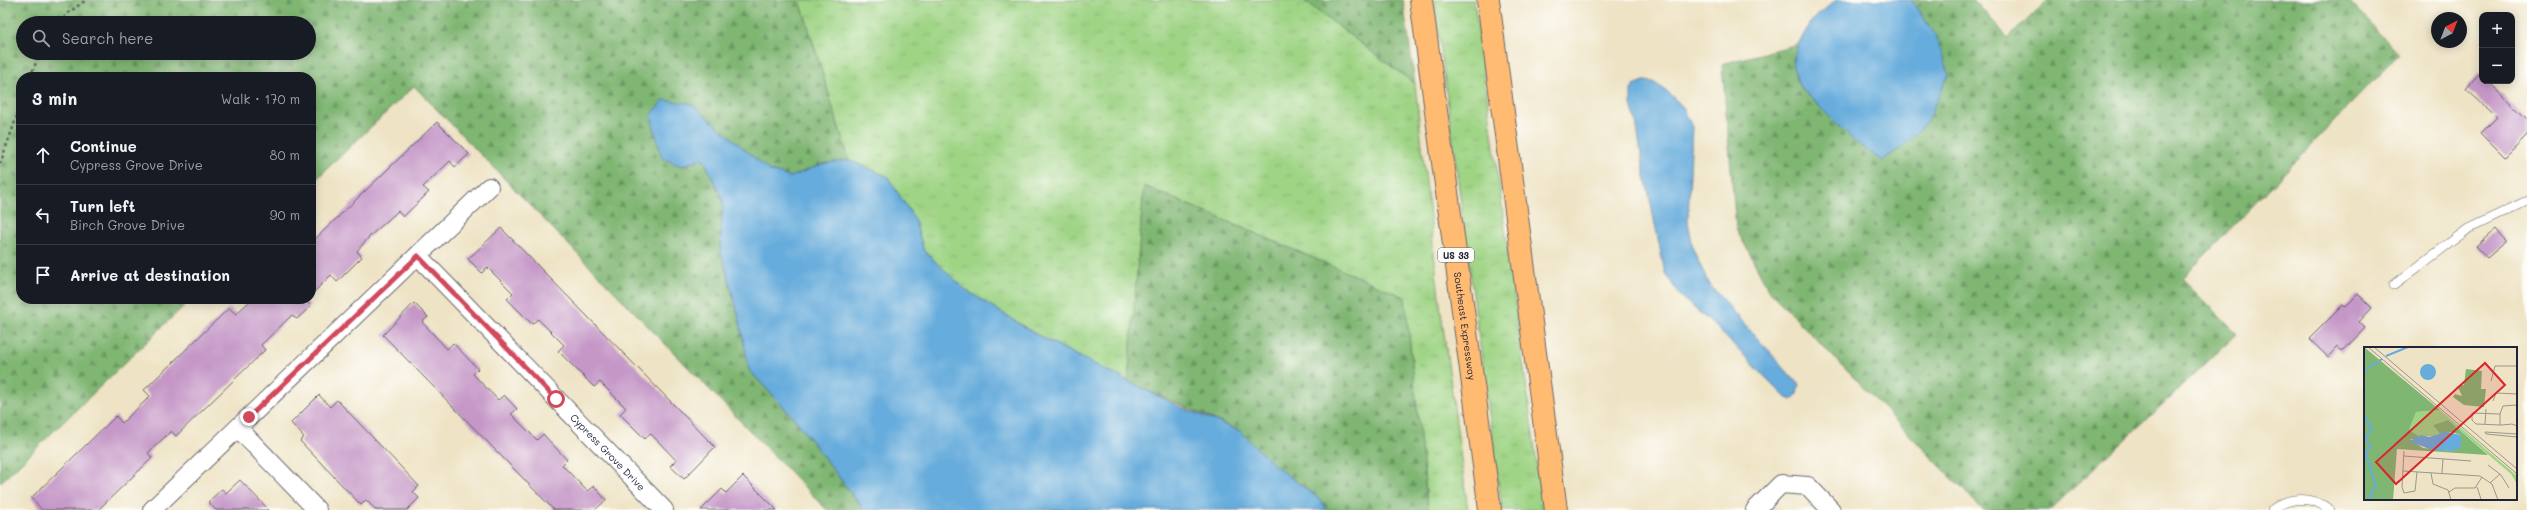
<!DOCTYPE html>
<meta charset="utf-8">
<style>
body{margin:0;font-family:Mali,sans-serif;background:#20242c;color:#f1f3f6}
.controls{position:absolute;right:12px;top:12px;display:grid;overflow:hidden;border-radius:8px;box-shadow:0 2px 10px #0003}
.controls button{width:36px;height:36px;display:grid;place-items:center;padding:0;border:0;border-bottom:1px solid #363941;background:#171b24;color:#f1f3f6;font:20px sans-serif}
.compass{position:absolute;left:2431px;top:12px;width:36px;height:36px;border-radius:50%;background:#171b24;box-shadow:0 2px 10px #0003;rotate:42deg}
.stop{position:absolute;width:12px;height:12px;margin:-9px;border:3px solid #d1495b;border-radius:50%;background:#fff}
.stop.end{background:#d1495b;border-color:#fff;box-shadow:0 1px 4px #0008}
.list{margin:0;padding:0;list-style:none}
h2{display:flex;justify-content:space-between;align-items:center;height:52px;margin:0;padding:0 16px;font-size:17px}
h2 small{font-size:13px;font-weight:400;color:#9ea1a6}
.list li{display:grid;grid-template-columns:26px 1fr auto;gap:12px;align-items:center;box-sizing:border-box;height:60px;padding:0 16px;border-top:1px solid #363941}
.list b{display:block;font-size:15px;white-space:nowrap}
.list p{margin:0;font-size:13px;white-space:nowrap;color:#9ea1a6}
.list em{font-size:13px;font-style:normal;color:#9ea1a6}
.icon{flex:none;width:22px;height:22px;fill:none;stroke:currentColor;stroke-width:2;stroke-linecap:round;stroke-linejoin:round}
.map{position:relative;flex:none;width:2527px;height:510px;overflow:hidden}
.search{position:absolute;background:#171b24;box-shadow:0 2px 10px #0003;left:16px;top:16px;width:300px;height:44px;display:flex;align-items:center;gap:10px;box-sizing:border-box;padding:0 14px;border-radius:22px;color:#9ea1a6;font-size:15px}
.panel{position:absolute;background:#171b24;box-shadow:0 2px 10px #0003;left:16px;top:72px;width:300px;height:232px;border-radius:16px}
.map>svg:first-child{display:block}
.grass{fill:url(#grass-tufts);stroke:#607b60}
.forest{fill:url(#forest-firs);stroke:#506c56;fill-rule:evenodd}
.water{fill:#66acdc;stroke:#44678c}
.building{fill:#c497c7}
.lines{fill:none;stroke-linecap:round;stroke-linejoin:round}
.service-casing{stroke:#69666b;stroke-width:10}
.minor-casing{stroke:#69666b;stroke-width:20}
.motorway-casing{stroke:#69666b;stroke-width:24}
.path{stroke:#69666b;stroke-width:2.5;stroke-dasharray:3 3;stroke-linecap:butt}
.service{stroke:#fff;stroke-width:9}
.minor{stroke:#fff;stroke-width:18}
.motorway{stroke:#ffbb71;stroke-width:22}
.route{stroke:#d1495b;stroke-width:5}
.labels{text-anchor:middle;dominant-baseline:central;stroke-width:3;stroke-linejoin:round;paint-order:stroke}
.shield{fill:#fdfcf7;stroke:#646373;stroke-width:1}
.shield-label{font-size:9px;font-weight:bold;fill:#22223b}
.street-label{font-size:10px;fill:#22223b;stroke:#fdfcf7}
.inset-river{fill:none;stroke:#66acdc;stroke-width:2}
.inset-road{fill:none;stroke:#9c968d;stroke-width:1}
.view{fill:#d62828;fill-opacity:0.15;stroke:#d62828;stroke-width:2}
.inset-edge{fill:none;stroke:#22223b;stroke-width:2}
</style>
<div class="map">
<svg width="2527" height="510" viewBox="0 0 2527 510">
<defs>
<pattern id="grass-tufts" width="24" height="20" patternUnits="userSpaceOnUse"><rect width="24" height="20" fill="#9fd485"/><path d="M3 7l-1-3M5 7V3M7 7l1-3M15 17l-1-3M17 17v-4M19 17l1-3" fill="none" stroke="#89b674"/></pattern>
<pattern id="forest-firs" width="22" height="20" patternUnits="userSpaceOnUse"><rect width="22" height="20" fill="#7fb672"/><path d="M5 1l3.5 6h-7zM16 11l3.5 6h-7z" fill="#68945f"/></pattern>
</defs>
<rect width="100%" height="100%" fill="#fdfcf7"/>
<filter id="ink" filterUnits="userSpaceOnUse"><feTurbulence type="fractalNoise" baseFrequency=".025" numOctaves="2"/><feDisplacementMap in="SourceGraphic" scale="8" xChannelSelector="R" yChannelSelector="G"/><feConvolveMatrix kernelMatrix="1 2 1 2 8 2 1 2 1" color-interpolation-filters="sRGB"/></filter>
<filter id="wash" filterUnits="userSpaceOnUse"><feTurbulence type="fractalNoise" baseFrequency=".012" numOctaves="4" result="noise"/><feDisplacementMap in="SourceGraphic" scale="16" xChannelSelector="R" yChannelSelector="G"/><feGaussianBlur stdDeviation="0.9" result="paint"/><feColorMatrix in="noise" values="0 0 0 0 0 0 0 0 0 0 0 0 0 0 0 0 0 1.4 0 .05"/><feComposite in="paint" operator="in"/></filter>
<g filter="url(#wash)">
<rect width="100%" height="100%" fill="#eee3c4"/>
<g class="grass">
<polygon points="800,0 1303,0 1415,84 1439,297 1468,510 1428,510 1404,297 1144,186 1128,382 1034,333 966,290 924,251 914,218 887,176 849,160"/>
<polygon points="1434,0 1474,0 1543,510 1502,510"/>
</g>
<g class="forest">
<path d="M 0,0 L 800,0 L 849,160 L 822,164 L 791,177 L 770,171 L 692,104 L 681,166 L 703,158 L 723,200 L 720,248 L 738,313 L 749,370 L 794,418 L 864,510 L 827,510 L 414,86 L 311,184 L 311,77 L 21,77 L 21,299 L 191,299 L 0,483 ZM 23,23 L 309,23 L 309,53 L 23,53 Z"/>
<polygon points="1303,0 1403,0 1415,84"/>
<path d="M 1911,0 L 1974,0 L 2008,38 L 2048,0 L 2348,0 L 2399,54 L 2182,279 L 2237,334 L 2050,510 L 1983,510 L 1770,292 L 1736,228 L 1722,64 L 1798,44 C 1787,81 1801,88 1826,113 L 1935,34 Z"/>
<polygon points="1144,186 1405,297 1428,510 1326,510 1321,500 1274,465 1240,431 1128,382"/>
</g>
<g class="water">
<polygon points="1836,0 1911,0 1935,34 1949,74 1927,122 1903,146 1882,161 1854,141 1799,86 1792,63 1798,44 1813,19"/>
<polygon points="1644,81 1653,82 1667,91 1683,107 1692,127 1688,221 1693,248 1708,283 1799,385 1797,394 1792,400 1785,397 1714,325 1681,297 1665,273 1642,161 1636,121 1631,105 1631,90 1634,85"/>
<polygon points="663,100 692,104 770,171 791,177 822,164 849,160 887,176 914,218 924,251 966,290 1034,333 1068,351 1178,406 1240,431 1274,465 1321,500 1326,510 864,510 794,418 749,370 738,313 720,248 723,200 703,158 681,166 662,158 651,116"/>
</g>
<g id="blocks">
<g class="building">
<polygon points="2479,73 2482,81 2488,81 2527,119 2527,135 2505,157 2481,133 2497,117 2466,89"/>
<polygon points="437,122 469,154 455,167 450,161 423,187 429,192 403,217 398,211 369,237 357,251 362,257 337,282 331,275 311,295 311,243"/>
<polygon points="501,228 715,447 684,479 670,466 676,460 650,433 645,439 620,414 626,408 600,382 594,387 558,351 564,345 538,319 532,324 507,299 513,293 487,267 482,273 468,259"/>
<polygon points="2496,229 2507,241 2487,258 2476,246"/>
<polygon points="2358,294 2372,308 2359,322 2365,328 2342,352 2337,347 2328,357 2309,339 2343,305 2345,307"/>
<polygon points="252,299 309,299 306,301 311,306 297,319 292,315 261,345 265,350 176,436 171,431 148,453 152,458 98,510 42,510 31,498 116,416 122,423 144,402 150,396 144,390 229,308 236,314"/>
<polygon points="414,303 428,317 422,322 447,349 453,343 478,369 473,374 498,400 504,395 517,409 511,414 537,440 543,434 567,460 562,465 587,491 594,486 606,500 595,510 554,510 383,335"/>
<polygon points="319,395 330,407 337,400 419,486 413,492 419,498 407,510 376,510 366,500 361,505 300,441 304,437 291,423"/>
<polygon points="743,476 777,510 701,510 722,489 726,493"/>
<polygon points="240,480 269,510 216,510 208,502 222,489 226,493"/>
</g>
</g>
</g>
<g filter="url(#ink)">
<use href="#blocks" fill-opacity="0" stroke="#69666b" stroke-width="1"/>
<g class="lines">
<g class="service-casing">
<g id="service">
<polyline points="2394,285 2468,229 2527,201"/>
<path d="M 2272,510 C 2289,496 2313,496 2330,510"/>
</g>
</g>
<g class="minor-casing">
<g id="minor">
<path id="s1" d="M 418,256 L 664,510"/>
<polyline points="238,428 317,510"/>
<polyline points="152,510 489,187"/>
<polyline points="1755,510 1781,484 1808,486 1831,510"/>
</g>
</g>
<g class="motorway-casing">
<g id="motorway">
<path id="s2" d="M 1421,0 L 1490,510"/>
<polyline points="1488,0 1556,510"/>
</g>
</g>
<g class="path">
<polyline points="60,23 68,13 86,0"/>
<polyline points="30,77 40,53"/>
<polyline points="0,164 21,105"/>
</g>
<use href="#service" class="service"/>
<use href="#minor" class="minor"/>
<use href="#motorway" class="motorway"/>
</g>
</g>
<g class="lines" filter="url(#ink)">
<polyline class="route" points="249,417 418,256 556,399"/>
</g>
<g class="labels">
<rect class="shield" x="1438" y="248" width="36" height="14" rx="3"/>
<g class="shield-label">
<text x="1456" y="255">US 33</text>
</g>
<g class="street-label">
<text stroke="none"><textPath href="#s2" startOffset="329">Southeast Expressway</textPath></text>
<text stroke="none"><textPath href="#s1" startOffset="273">Cypress Grove Drive</textPath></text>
</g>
</g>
<g transform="translate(2364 347)">
<rect width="153" height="153" fill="#eee3c4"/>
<path d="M 76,63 L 153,129 L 153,137 L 147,127 L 84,73 L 69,78 L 76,87 L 70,89 L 55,89 L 45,83 L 52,65 Z" fill="#9fd485"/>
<path d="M 0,0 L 76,63 L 52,65 L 45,83 L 55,89 L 52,92 L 46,92 L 59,101 L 88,104 L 97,96 L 97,88 L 88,85 L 76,87 L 69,78 L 84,73 L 124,108 L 33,102 L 29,153 L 0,153 ZM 102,22 L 118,24 L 117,42 L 122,42 L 120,60 L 100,58 L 89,50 L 91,47 L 98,49 L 94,40 L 91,40 L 100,38 Z" fill="#7fb672"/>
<path d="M56 25a8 8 0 1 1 16 0a8 8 0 1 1-16 0ZM 82,85 L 97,88 L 97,99 L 94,102 L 88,104 L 68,103 L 45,94 L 57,88 L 65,90 Z" fill="#66acdc"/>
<path class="inset-river" d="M 22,9 L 44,0M 0,24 L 18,12M 0,68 L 8,82 L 1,91 L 6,98 L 2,107 L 12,140 L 6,147 L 7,153"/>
<path class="inset-road" d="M 4,0 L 153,127M 10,0 L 153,122M 127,34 L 131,19 L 153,19M 129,54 L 132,46 L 153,47M 136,67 L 139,59 L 153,58M 121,77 L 122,62M 136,78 L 136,67 L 108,66 L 108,73 L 112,77 L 136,78 L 138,78 L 148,77 L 153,79M 152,90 L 153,87 L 121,85 L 122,87 L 153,90M 40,104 L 38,140 L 40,146 L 51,144 L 53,125M 40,109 L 107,114M 124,118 L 137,128 L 145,141M 39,124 L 116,129 L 128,137 L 134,153M 67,126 L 69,137 L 84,143 L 87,153M 78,126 L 79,112M 126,136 L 136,127M 113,140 L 117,152M 85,145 L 91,141 L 111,141 L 118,130"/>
<path class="view" d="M 121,16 L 141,38 L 32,137 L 12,115 Z"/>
<rect width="153" height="153" class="inset-edge"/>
</g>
</svg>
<div class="controls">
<button>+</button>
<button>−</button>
</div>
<svg class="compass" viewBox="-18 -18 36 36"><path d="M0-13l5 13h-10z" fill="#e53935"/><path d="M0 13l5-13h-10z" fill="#9ea1a6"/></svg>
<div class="stop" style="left:556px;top:399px"></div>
<div class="stop end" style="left:249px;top:417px"></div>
<div class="search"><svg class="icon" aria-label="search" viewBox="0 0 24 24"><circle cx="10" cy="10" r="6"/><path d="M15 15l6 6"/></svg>Search here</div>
<section class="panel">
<h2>3 min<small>Walk · 170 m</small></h2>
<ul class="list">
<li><svg class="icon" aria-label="ahead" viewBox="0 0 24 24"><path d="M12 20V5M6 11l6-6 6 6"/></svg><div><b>Continue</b><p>Cypress Grove Drive</p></div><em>80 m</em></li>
<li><svg class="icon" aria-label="left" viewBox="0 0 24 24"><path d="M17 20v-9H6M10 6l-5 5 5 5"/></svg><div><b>Turn left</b><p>Birch Grove Drive</p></div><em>90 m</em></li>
<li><svg class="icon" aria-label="arrive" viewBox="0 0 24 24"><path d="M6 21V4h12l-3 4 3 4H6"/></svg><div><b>Arrive at destination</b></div></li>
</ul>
</section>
</div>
